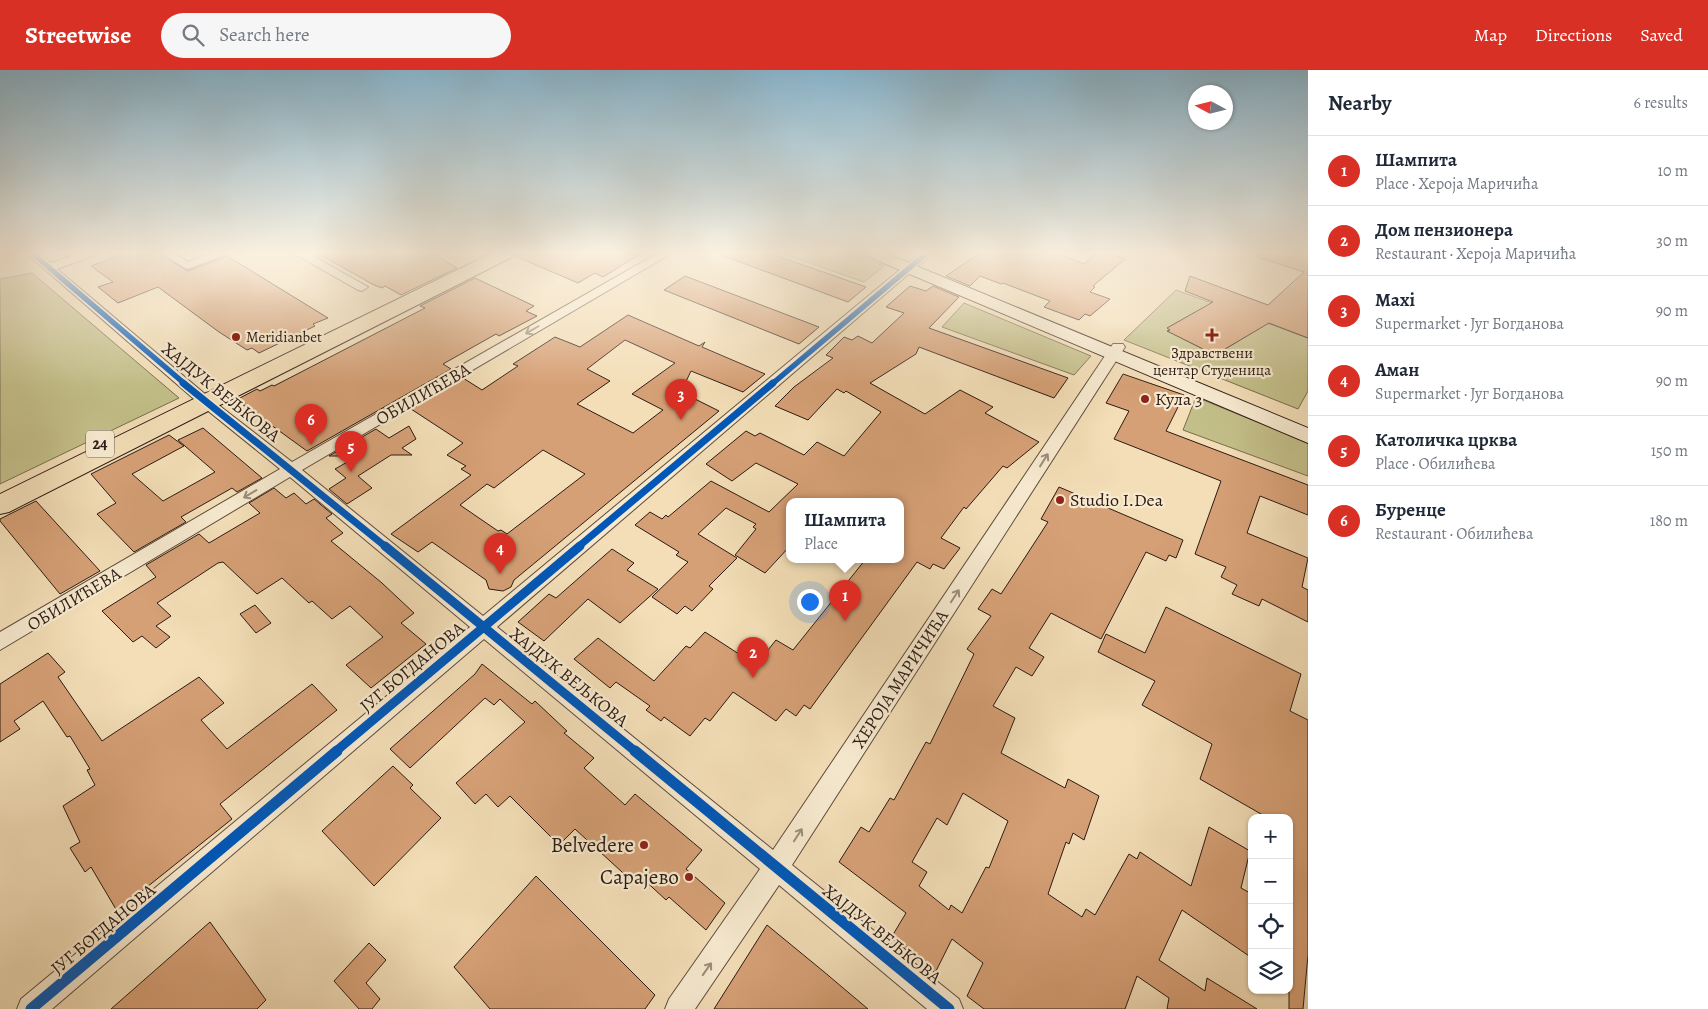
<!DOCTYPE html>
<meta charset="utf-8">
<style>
body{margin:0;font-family:Alegreya,serif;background:#f6f6f7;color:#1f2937}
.controls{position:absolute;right:15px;bottom:15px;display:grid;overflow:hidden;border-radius:10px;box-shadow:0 1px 4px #0004}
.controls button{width:45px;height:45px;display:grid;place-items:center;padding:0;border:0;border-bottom:1px solid #e0e1e3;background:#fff;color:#1f2937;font:25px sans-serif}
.compass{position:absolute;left:1188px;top:15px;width:45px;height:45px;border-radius:50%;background:#fff;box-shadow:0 1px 4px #0004;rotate:277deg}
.you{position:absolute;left:809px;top:531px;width:18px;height:18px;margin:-12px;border:4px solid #fff;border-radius:50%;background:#1a73e8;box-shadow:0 0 0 8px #1a73e833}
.badge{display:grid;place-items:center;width:32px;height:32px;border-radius:50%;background:#d93025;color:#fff;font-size:16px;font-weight:700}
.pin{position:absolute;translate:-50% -41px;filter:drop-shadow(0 1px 2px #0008)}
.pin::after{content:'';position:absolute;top:26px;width:18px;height:15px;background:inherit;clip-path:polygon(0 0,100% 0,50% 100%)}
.popup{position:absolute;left:786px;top:428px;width:118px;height:65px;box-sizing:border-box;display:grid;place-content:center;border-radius:10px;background:#fff;filter:drop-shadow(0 1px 4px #0005);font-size:16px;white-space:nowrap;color:#747a83}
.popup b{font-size:19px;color:#1f2937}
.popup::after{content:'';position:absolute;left:50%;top:100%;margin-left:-10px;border:10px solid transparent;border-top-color:#fff}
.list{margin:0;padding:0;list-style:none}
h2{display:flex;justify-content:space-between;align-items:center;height:65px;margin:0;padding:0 20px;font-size:21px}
h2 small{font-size:16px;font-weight:400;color:#747a83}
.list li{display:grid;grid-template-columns:32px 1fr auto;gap:15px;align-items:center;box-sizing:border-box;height:70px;padding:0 20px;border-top:1px solid #e0e1e3}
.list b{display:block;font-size:19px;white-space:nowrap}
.list p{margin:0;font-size:16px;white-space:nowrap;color:#747a83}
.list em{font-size:16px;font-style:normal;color:#747a83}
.icon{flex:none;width:28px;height:28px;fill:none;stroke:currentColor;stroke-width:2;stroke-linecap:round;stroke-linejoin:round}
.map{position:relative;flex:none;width:1308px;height:939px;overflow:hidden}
header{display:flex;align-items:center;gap:30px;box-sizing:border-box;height:70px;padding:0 25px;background:#d93025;color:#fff}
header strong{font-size:24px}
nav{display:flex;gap:28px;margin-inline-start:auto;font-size:18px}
.search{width:350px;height:45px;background:#f6f6f7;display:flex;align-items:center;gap:12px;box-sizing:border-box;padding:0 18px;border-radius:28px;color:#747a83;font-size:19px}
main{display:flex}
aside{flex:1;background:#fff}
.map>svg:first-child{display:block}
.green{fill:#c3bf89;stroke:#786c4e}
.building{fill:#d6a076;stroke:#2c1a13;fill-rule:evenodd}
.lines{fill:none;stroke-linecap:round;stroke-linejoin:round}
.street-casing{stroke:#5e4b3c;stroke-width:2}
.secondary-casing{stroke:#2c1a13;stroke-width:2}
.primary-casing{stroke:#2c1a13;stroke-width:2}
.street{fill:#f7ead0;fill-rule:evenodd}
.secondary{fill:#f7ead0;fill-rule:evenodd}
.primary{fill:#f3deb7;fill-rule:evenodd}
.cycleway-far3-casing{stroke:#f7ead0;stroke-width:8}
.cycleway-far2-casing{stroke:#f7ead0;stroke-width:10}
.cycleway-far1-casing{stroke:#f7ead0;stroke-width:12}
.cycleway-casing{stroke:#f7ead0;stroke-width:14}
.cycleway-far3{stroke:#0057b8;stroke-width:5.5}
.cycleway-far2{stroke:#0057b8;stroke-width:7}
.cycleway-far1{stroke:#0057b8;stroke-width:9}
.cycleway{stroke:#0057b8;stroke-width:11}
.oneway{stroke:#9c8c7b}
.poi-dot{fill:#8f2418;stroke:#f7ead0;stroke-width:2}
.labels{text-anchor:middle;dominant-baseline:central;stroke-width:4.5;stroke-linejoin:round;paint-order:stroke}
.far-poi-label{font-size:15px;fill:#2c1a13;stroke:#f7ead0;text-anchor:start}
.shield{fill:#f7ead0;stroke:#69584c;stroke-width:1}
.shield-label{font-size:16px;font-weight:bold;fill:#2c1a13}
.street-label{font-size:18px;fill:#2c1a13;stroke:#f7ead0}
.poi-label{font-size:18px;fill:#2c1a13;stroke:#f7ead0;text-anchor:start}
.near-poi-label{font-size:21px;fill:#2c1a13;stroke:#f7ead0;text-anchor:end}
</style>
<header>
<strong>Streetwise</strong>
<div class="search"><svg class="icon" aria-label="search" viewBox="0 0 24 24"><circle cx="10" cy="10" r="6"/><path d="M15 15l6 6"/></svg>Search here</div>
<nav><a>Map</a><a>Directions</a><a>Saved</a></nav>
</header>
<main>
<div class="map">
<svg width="1308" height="939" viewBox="0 0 1308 939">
<rect width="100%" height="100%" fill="#f3deb7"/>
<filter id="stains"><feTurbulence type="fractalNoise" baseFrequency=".004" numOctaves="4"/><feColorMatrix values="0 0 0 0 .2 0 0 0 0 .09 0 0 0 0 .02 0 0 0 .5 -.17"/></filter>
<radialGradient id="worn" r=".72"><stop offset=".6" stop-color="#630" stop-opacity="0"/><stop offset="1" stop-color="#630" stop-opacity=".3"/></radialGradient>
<g class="green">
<polygon points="781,183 850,183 884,196 864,212"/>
<polygon points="32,203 179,328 0,414 0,209"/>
<polygon points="1176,220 1308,268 1308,321 1298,339 1124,270"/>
<polygon points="964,233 1091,286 1074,305 942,257"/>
<polygon points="1196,327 1308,373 1308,406 1183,360"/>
</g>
<g class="building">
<polygon points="127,183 158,183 188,201 227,186 328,248 313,254 315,256 259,283 252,278 247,280 219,262 158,217 118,233 98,217 113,212 91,196"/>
<polygon points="317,183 431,183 457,198 401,225 385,216 382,218 374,215"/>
<polygon points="517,183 642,183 603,207 595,203 578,213 515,186"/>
<polygon points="722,183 769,183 866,217 848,232 721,185"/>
<polygon points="980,183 1056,183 1084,194 1097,183 1108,183 1125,189 1093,216 1095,217 1090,222 1110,229 1090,246 1085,244 1079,250 1044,237 1050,231 1003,213 1001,214 980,206 970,216 946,206"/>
<polygon points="1258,183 1308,183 1308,268 1269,253 1215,285 1167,261 1170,260 1167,258 1213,232 1185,221 1190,206 1268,235 1304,202 1257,187"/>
<polygon points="685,206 819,257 799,274 664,220"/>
<polygon points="475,208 534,236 526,241 537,246 499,266 496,264 443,294 451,299 307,381 242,334 244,333 238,329 257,319 260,321 272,315 274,316 425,238 420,236"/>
<polygon points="910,216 926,221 933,216 959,227 929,258 1068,308 1054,328 919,277 916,284 870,313 925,344 960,320 993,337 985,343 1039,372 1007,398 1003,396 966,439 964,437 941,468 960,478 944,499 933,494 930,499 917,492 810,639 804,635 796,646 786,639 776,651 733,622 710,651 705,648 690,666 664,647 661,651 646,640 650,636 616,612 610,618 574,589 598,568 654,611 686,576 690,578 705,562 756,595 776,570 793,580 865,490 900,490 900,432 790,432 790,476 765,503 735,485 756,459 753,457 756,454 726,438 698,464 737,488 709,516 713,519 692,541 685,536 677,544 652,527 688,492 676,485 679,482 635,455 650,442 662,449 666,445 668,447 711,411 769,442 798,414 756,393 732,411 706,394 746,361 755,366 760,363 804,385 817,372 844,386 881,342 846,321 844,323 837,319 808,350 775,336 794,317 833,288 826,285 844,267 852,270 858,266 872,273 904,243 886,237"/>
<path d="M 628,245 L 699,276 L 705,272 L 702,277 L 765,304 L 743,322 L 691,301 L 681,322 L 719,341 L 514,510 L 511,517 L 503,521 L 489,519 L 486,510 L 432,472 L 418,482 L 391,464 L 471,405 L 461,399 L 466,396 L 447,385 L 463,373 L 411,339 L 463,308 L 482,320 L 518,296 L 513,294 L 555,267 L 580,277 ZM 625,270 L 675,293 L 632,324 L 663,340 L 633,363 L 577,334 L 610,311 L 587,299 ZM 543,380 L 585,404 L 507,464 L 501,460 L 498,461 L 460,435 L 487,414 L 494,418 Z"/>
<polygon points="1123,304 1184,325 1166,361 1308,415 1308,445 1260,426 1247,463 1308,488 1302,517 1308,520 1308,552 1262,529 1259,536 1232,524 1237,515 1221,507 1226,497 1195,484 1221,411 1114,369 1129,341 1106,333"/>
<polygon points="409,356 416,369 402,378 412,385 391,385 358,406 372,418 347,434 329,419 346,408 335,399 358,386 329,386 376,359 389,368"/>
<polygon points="203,358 262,408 237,422 232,418 181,447 186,452 134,482 97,444 116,433 91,404 169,365 184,376 132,404 163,431 215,402 178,370"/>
<path d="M 1059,417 L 1183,470 L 1176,488 L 1169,485 L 1166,491 L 1146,482 L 1101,569 L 1051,543 L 1029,578 L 1044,587 L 1032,606 L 1016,597 L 993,636 L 1015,648 L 1001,683 L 1065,718 L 1068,709 L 1099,726 L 1084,770 L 1073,763 L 1069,774 L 1066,772 L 1048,824 L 1082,847 L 1086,839 L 1095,845 L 1129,784 L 1137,789 L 1140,782 L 1191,816 L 1209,757 L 1250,781 L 1241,818 L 1252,824 L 1252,888 L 1182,840 L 1159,890 L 1205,921 L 1207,908 L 1257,939 L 1167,939 L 1169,928 L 1137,906 L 1125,939 L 984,939 L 967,926 L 983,893 L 952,869 L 935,903 L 891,868 L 906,843 L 839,792 L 861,757 L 869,762 L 890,728 L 894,730 L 926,672 L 930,674 L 974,584 L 967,579 L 991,546 L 978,539 L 992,519 L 1001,524 L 1022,492 L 1048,452 L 1041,449 ZM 963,723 L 1008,751 L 989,798 L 986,797 L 962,843 L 951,835 L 949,840 L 919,816 L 927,802 L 912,792 L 937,748 L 947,755 Z"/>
<polygon points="274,418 286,428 294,423 306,434 314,429 332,444 326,448 343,463 331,471 382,513 414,543 401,553 426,574 371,618 346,595 383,567 350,536 332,549 312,531 309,533 282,508 257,524 223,492 218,493 157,533 171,546 156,556 170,567 156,578 142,566 133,572 102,541 156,507 146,495 199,464 209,473 260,443 249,433"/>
<polygon points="36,431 100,501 60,524 0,451 0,449"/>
<polygon points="612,479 634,493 627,500 658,519 620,553 588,529 544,571 518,552 549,524 556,528"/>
<polygon points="255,535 271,553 256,563 240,544"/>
<polygon points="1166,537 1301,604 1290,641 1308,650 1308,885 1303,939 1289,939 1289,748 1268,748 1200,709 1212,674 1142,635 1155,611 1098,582 1106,564 1145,583"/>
<polygon points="48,583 65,602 58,607 102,671 199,607 224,633 201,650 227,679 312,614 337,640 220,734 232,749 117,841 91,797 85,802 70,778 80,772 63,736 95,715 87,700 90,699 70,666 67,667 43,631 14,651 20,659 0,672 0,614"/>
<polygon points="482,594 532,634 535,631 567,661 564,663 594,688 584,698 625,735 635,724 702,780 686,799 725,833 706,860 669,827 666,830 640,806 634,813 575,759 559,775 510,726 498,737 486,724 475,734 456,713 525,652 500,629 494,635 485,628 410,698 390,679 475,604"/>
<polygon points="393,696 413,715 410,718 441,748 374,816 322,761"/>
<polygon points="536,806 655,925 645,939 490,939 454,897"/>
<polygon points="210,852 266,930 257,939 111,939"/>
<polygon points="767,855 823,901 868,939 714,939"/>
<polygon points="369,873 386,890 366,913 380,929 372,939 359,939 334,911"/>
</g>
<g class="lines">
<g class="street-casing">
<g id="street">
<polygon points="26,183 39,183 51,193 80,183 97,183 95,185 57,199 212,330 292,392 658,183 672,183 302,400 483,546 920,183 933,183 497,557 773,780 1113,274 1123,274 1125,277 792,795 959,929 963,939 927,939 779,815 695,939 665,939 669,929 760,799 484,569 52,939 17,939 21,929 470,557 290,407 0,580 0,562 280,399 202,336"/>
<polygon points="160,183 174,183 188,192 210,183 227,183 225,185 187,199"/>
<polygon points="293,183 308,183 368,217 362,221 358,220"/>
</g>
</g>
<g class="secondary-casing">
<polygon id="secondary" points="864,183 885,183 1308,358 1308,373 867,186"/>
</g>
<g class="primary-casing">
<polygon id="primary" points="492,183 515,183 512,187 9,442 0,444 0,424"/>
</g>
<use href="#street" class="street"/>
<use href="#secondary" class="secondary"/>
<use href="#primary" class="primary"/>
<g class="cycleway-far3-casing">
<g id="cycleway-far3">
<polyline points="32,183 185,314"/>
<polyline points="772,314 927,183"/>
</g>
</g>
<g class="cycleway-far2-casing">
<g id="cycleway-far2">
<polyline points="183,313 386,477"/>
<polyline points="578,477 773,313"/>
</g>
</g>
<g class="cycleway-far1-casing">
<g id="cycleway-far1">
<polyline points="385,476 636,682"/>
<polyline points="335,682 580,476"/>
</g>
</g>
<g class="cycleway-casing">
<g id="cycleway">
<polyline points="635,681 949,939"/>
<polyline points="31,939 337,681"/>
</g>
</g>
<use href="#cycleway-far3" class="cycleway-far3"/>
<use href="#cycleway-far2" class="cycleway-far2"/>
<use href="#cycleway-far1" class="cycleway-far1"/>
<use href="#cycleway" class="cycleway"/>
</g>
<defs><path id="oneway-shaft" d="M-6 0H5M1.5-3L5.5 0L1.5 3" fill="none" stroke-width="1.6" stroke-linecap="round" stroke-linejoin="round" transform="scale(1.25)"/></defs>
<g class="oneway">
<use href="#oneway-shaft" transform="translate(532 260) rotate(150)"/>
<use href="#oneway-shaft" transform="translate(1044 390) rotate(-58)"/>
<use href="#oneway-shaft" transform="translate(250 424) rotate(149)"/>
<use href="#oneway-shaft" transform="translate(955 526) rotate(-57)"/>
<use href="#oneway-shaft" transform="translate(798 765) rotate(-57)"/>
<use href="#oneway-shaft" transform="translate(707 899) rotate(-55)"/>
</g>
<linearGradient id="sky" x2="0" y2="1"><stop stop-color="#89b7d0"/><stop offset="0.58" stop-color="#faf0df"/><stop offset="1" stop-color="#faf0df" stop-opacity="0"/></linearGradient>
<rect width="1308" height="315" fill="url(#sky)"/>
<g class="poi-dot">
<path d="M1209.5 257.5h5v5h5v5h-5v5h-5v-5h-5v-5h5z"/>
<circle cx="236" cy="267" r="5"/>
<circle cx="1145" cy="329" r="5"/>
<circle cx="1060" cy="430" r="5"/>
<circle cx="644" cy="775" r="5"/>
<circle cx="689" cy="807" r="5"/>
</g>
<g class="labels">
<g class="far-poi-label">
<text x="246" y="267">Meridianbet</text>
<text x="1212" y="283" text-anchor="middle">Здравствени<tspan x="1212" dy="17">центар Студеница</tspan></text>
</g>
<rect class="shield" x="86" y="360.5" width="28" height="27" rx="4"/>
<g class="shield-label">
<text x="100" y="374">24</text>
</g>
<g class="street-label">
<text transform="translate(221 322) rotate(39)">ХАЈДУК ВЕЉКОВА</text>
<text transform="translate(423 324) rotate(-30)">ОБИЛИЋЕВА</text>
<text transform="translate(74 529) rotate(-31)">ОБИЛИЋЕВА</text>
<text transform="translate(412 597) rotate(-40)">ЈУГ БОГДАНОВА</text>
<text transform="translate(569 607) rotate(39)">ХАЈДУК ВЕЉКОВА</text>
<text transform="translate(900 609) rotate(-57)">ХЕРОЈА МАРИЧИЋА</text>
<text transform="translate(103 859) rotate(-40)">ЈУГ БОГДАНОВА</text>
<text transform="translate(882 864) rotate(39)">ХАЈДУК ВЕЉКОВА</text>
</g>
<g class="poi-label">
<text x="1155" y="329">Кула 3</text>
<text x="1070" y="430">Studio I.Dea</text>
</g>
<g class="near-poi-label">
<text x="634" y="775">Belvedere</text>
<text x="679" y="807">Сарајево</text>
</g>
</g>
<rect width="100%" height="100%" filter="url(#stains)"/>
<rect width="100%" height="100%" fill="url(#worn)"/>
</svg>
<div class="controls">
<button>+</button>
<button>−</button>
<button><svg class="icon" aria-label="locate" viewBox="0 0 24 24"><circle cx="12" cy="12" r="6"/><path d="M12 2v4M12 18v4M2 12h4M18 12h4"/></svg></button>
<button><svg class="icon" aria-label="layers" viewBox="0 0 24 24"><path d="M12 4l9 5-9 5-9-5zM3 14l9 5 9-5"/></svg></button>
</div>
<svg class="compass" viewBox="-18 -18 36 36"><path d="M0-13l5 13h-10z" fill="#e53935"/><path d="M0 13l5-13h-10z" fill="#747a83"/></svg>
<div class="you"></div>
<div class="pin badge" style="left:845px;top:551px">1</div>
<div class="popup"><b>Шампита</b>Place</div>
<div class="pin badge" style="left:753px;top:608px">2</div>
<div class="pin badge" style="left:681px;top:350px">3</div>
<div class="pin badge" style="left:500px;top:504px">4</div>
<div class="pin badge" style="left:351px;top:402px">5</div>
<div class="pin badge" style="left:311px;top:375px">6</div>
</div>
<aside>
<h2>Nearby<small>6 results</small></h2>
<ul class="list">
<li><span class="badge">1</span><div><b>Шампита</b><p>Place · Хероја Маричића</p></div><em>10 m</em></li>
<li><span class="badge">2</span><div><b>Дом пензионера</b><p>Restaurant · Хероја Маричића</p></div><em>30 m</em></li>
<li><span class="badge">3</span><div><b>Maxi</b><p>Supermarket · Југ Богданова</p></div><em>90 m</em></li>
<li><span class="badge">4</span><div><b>Аман</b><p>Supermarket · Југ Богданова</p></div><em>90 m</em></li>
<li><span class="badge">5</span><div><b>Католичка црква</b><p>Place · Обилићева</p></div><em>150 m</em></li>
<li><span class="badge">6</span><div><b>Буренце</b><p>Restaurant · Обилићева</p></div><em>180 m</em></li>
</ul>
</aside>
</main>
